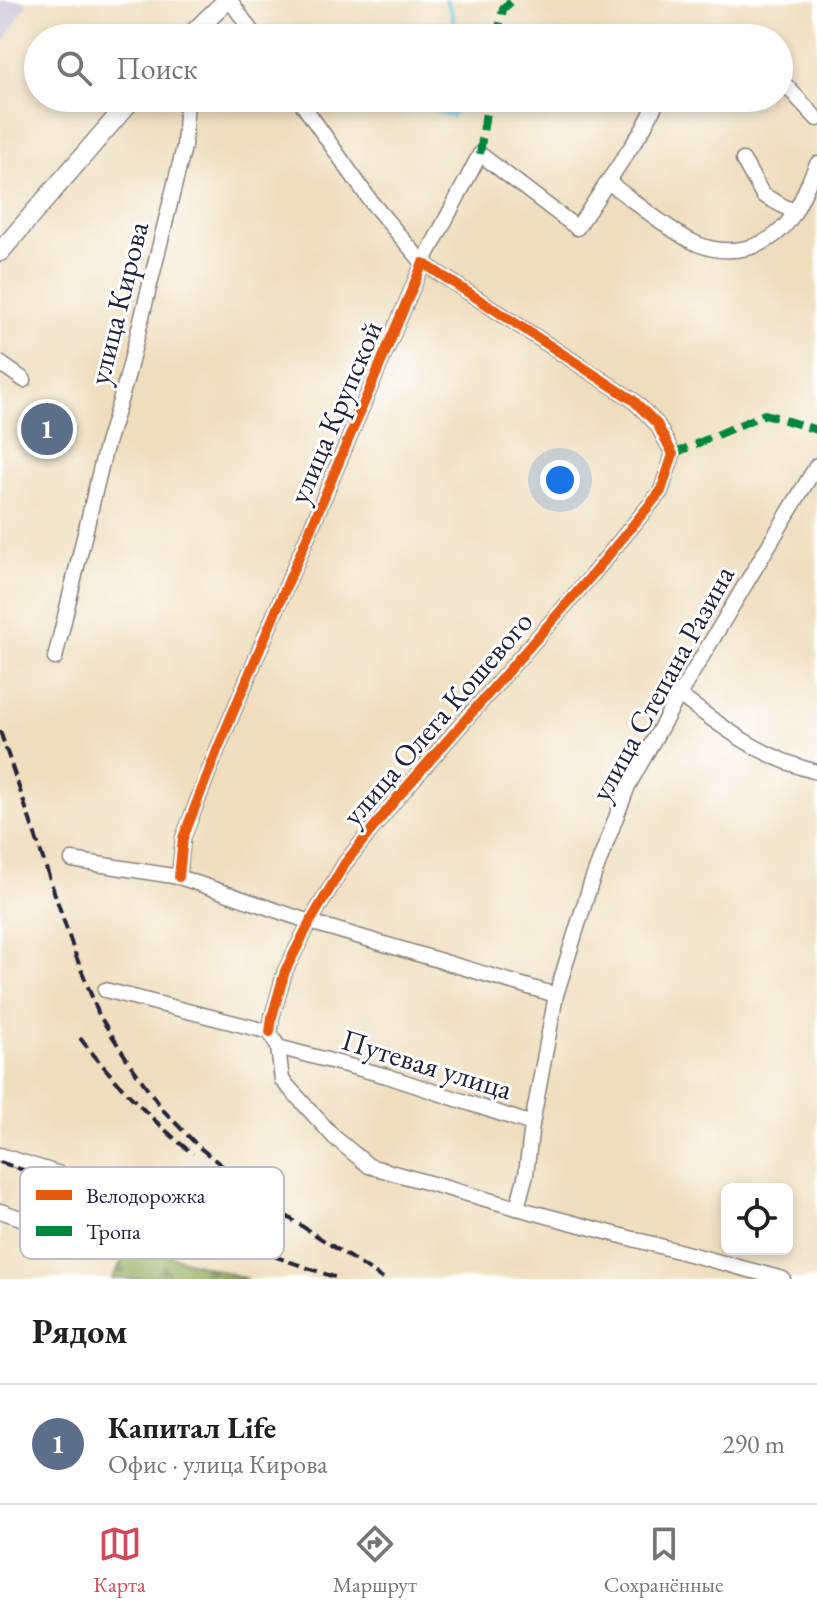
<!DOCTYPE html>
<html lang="ru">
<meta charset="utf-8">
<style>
body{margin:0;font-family:"EB Garamond",serif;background:#f2f2f2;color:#202124}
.controls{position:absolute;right:24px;bottom:24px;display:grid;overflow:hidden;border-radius:12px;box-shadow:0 4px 12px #0003}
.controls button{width:72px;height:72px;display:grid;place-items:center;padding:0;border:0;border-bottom:2px solid #e0e0e0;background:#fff;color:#202124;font:40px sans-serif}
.you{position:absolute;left:560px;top:480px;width:28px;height:28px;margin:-20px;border:6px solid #fff;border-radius:50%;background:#1a73e8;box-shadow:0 0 0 12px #1a73e833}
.badge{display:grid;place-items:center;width:52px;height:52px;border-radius:50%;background:#d1495b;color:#fff;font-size:26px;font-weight:700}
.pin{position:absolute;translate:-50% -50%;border:4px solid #fff;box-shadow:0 2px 8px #0006}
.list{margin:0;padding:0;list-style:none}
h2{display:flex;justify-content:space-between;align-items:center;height:104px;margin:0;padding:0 32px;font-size:34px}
h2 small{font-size:26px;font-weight:400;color:#757577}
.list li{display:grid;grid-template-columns:52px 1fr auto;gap:24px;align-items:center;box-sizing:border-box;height:120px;padding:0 32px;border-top:2px solid #e0e0e0}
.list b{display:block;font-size:30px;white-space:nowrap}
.list p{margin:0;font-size:26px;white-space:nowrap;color:#757577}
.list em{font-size:26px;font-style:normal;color:#757577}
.icon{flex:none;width:44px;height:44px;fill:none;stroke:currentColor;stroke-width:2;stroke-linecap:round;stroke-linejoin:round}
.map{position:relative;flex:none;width:817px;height:1279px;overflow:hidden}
.search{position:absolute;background:#fff;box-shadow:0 4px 12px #0003;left:24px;right:24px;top:24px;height:88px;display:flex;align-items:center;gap:20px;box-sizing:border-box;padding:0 28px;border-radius:44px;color:#757577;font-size:30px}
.sheet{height:224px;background:#fff}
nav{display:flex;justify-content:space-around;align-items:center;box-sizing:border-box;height:112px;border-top:2px solid #e0e0e0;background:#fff;font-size:22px;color:#757577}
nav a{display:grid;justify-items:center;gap:4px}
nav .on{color:#d1495b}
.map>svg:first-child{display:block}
.industrial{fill:#c9bfd7}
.forest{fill:url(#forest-firs);stroke:#5a664c;stroke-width:2}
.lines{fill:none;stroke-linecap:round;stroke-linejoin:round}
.stream{stroke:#5ec7da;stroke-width:4}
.minor-casing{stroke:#88807c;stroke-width:17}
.major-casing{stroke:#88807c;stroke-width:21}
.minor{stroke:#fff;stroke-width:14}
.major{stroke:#fff;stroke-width:18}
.rail{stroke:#22223b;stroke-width:4;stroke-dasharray:12 6;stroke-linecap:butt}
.quiet{stroke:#00873e;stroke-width:8;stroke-dasharray:16 8;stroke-linecap:butt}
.cycleway-casing{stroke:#fff;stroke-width:15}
.cycleway{stroke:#e8590c;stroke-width:10}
.labels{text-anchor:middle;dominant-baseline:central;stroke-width:6;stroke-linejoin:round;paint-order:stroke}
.street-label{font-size:30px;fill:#22223b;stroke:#fff}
.key{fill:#fff;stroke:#bdbdc4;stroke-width:2}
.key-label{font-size:22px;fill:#22223b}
</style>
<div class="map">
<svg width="817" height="1279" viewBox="0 0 817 1279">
<defs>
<pattern id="forest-firs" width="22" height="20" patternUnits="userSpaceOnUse" patternTransform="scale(2)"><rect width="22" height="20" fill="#91aa5c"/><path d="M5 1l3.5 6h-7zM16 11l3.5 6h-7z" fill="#768a4d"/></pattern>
</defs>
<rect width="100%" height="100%" fill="#fff"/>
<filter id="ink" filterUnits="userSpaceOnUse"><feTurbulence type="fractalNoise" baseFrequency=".0125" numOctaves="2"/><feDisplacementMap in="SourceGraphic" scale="16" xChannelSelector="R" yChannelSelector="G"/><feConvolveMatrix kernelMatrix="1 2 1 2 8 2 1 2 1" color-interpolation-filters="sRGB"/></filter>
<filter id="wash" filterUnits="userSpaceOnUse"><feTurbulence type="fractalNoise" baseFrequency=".006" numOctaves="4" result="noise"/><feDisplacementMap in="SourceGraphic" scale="32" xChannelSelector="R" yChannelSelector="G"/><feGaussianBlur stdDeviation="1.8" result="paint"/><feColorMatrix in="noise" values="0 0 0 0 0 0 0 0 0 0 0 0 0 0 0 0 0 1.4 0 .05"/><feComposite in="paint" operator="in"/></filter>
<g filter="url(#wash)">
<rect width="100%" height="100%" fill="#efdebd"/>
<polygon class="industrial" points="0,0 20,0 27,4 0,48"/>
<polygon class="forest" points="131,1244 247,1279 112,1279"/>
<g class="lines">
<g class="stream">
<polyline points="446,0 452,13 456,38"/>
<polyline points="417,98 427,107 452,116 458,98"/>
<polyline points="323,109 329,98"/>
</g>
</g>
</g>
<g filter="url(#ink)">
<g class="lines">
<g class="minor-casing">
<g id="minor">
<polyline points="230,0 256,38"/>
<polyline points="779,78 817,119"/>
<polyline points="298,98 372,203 423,263 480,154 577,228 643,129 659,98"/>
<polyline points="743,160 763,195 794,212"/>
<path d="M 608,182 C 634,201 661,224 689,240 C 726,260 771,250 793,215 C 803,199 809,180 817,164"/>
<polyline points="0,363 24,380"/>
<polyline points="55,658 105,450 126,381 184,147 187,98"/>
<path d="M 679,695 C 722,727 764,759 817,772"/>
<polyline points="72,860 179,877 310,922 556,995"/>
<polyline points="179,877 183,838 218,748 423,263 633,400 657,424 673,454 661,491 593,574 397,798 345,863 310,922 285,971 272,1017 270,1032"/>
<polyline points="105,990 270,1032 278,1047 387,1076 532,1124"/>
<polyline points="278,1047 282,1080 334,1137 369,1166 517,1208"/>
<polyline points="0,1155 92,1184"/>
<polyline points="0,1211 118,1251"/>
<polyline points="783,1279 517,1208 526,1174 532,1124 556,995 591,883 628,786 679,695 817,465"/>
</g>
</g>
<g class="major-casing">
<g id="major">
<polyline points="188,38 227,0"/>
<polyline points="0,252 133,98"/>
</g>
</g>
<use href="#minor" class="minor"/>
<use href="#major" class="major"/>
<g class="rail">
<polyline points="0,731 74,951 99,1015 130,1064 163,1110 199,1147 274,1208 383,1279"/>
<path d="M 80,1038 C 114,1081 150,1119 193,1154"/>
<polyline points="0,1162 340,1279"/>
</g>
<g class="quiet">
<polyline points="497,38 503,9 513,0"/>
<polyline points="480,154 488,98"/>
<polyline points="673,454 765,414 817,430"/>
</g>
<g class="cycleway-casing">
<polyline id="cycleway" points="179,877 183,838 218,748 423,263 633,400 657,424 673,454 661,491 593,574 397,798 345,863 310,922 285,971 272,1017 270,1032"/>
</g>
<use href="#cycleway" class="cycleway"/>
</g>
</g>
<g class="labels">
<g class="street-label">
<text transform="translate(118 303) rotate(-76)">улица Кирова</text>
<text transform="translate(335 412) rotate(-67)">улица Крупской</text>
<text transform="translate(662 683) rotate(-61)">улица Степана Разина</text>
<text transform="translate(437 718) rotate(-49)">улица Олега Кошевого</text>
<text transform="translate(427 1064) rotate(17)">Путевая улица</text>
</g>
</g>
<rect x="20" y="1167" width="264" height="92" rx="12" class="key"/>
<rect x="36" y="1190" width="36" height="10" fill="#e8590c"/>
<rect x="36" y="1226" width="36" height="10" fill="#00873e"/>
<g class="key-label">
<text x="86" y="1203">Велодорожка</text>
<text x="86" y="1239">Тропа</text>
</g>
</svg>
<div class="controls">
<button><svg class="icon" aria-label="locate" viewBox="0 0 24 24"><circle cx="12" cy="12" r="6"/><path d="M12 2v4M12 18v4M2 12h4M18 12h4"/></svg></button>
</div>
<div class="you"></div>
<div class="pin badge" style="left:47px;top:429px;background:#5c6f8a">1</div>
<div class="search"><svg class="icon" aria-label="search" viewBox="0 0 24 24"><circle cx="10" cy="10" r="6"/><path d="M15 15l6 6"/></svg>Поиск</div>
</div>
<section class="sheet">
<h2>Рядом<small></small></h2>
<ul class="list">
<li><span class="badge" style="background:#5c6f8a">1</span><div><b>Капитал Life</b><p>Офис · улица Кирова</p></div><em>290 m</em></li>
</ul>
</section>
<nav>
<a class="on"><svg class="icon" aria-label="map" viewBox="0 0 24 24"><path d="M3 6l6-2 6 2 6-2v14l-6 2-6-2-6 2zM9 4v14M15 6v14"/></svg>Карта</a>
<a><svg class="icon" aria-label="directions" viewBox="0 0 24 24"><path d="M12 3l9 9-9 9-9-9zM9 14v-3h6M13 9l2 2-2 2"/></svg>Маршрут</a>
<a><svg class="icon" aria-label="saved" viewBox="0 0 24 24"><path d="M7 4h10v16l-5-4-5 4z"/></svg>Сохранённые</a>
</nav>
